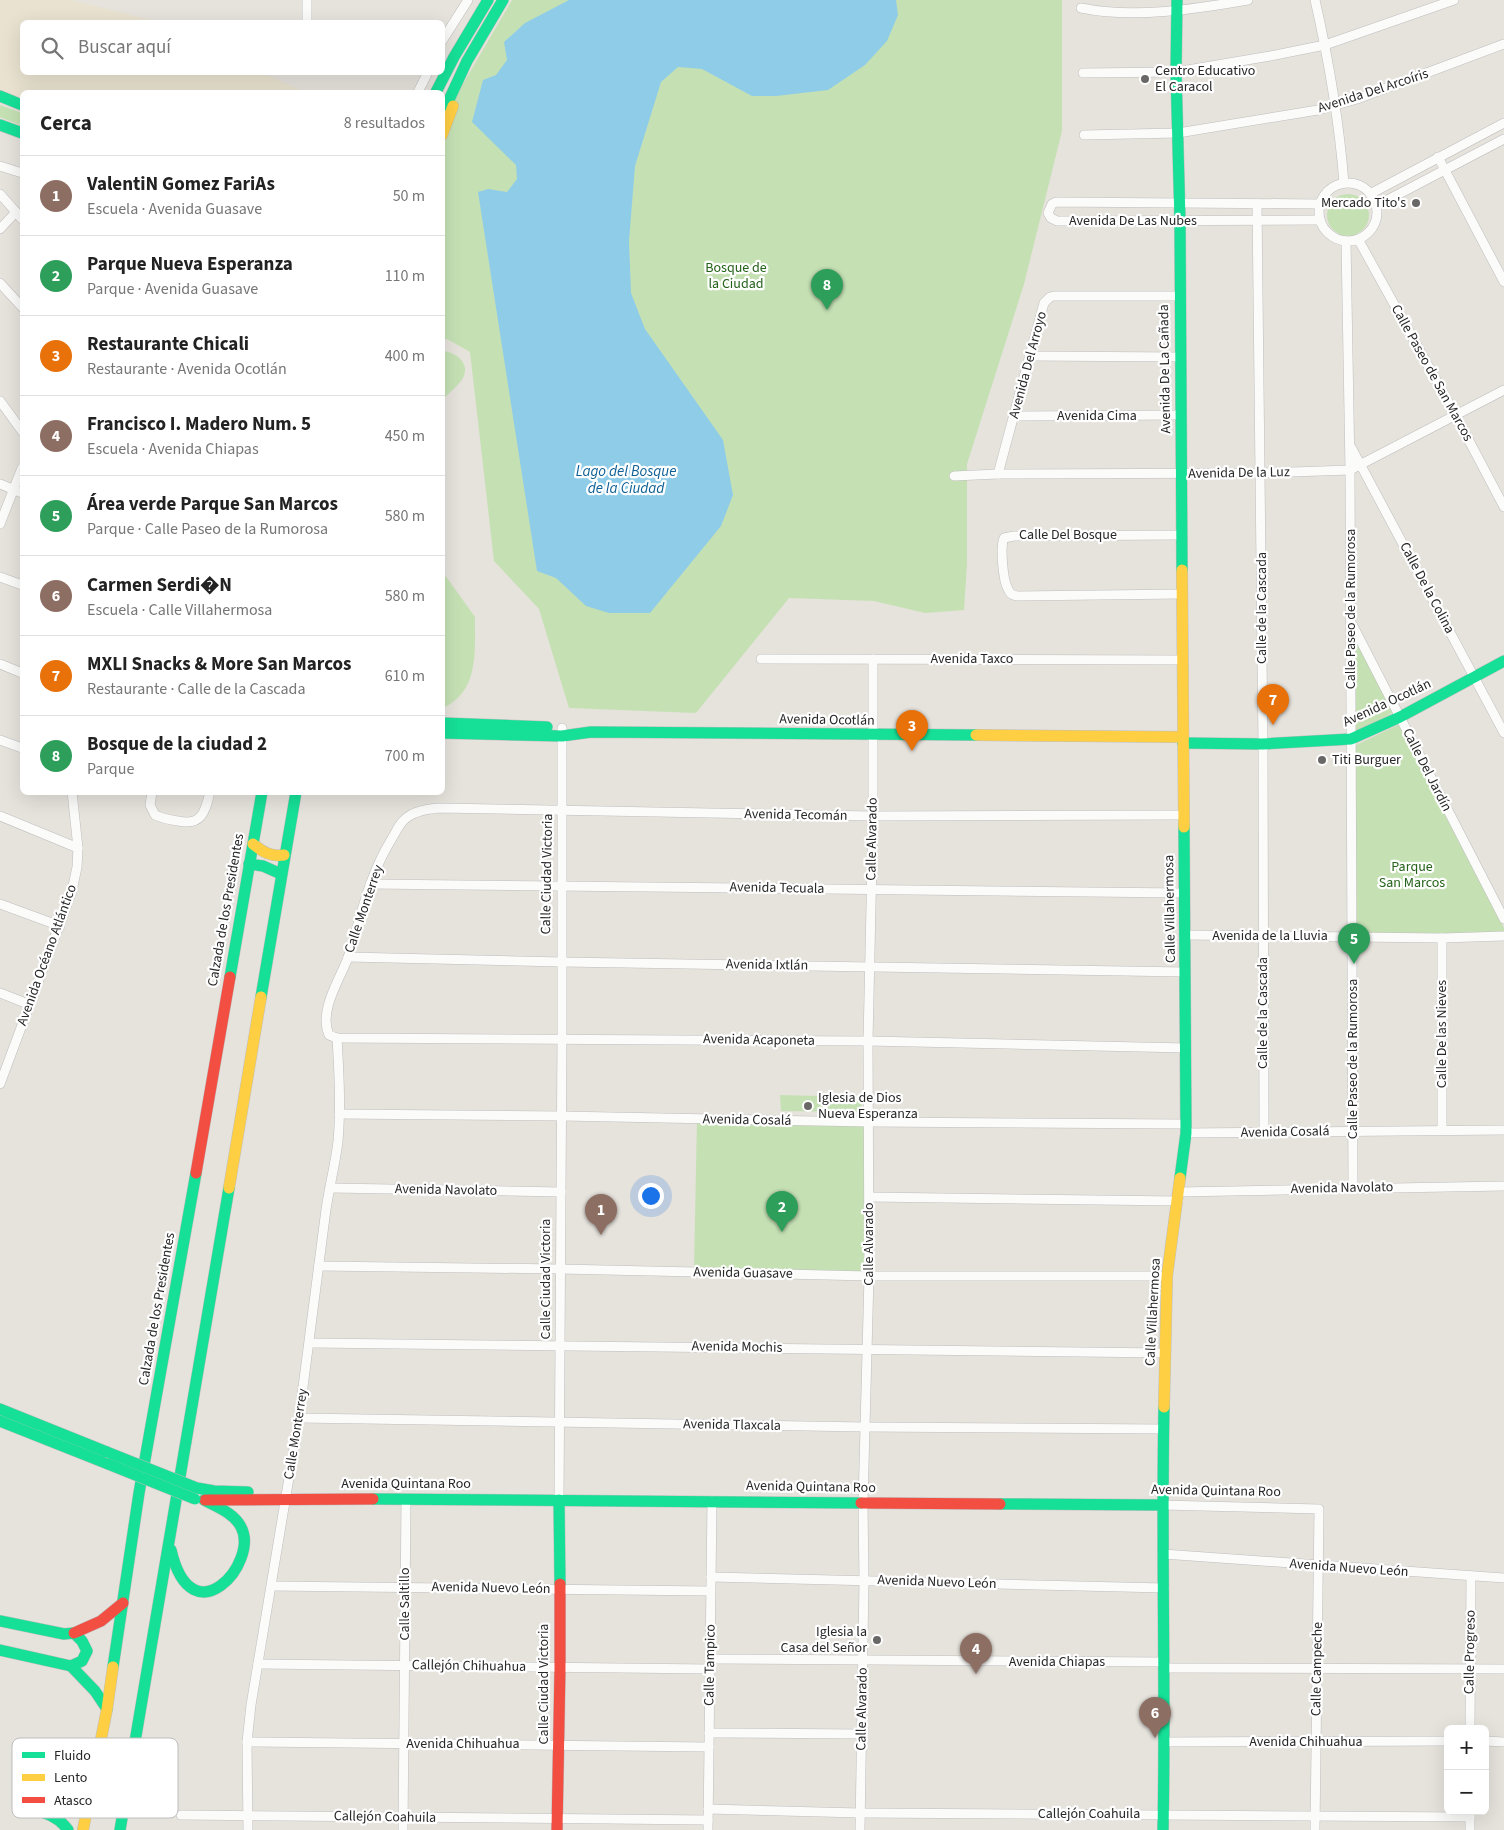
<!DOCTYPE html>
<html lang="es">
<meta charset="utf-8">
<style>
body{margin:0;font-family:"Source Sans 3",sans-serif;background:#f2f2f2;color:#222}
.controls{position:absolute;right:15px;bottom:15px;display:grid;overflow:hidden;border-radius:8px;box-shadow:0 5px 20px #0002}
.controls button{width:45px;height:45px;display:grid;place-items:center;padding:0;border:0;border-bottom:1px solid #e0e0e0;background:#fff;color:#222;font:25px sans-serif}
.you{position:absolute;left:650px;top:1195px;width:18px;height:18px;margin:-12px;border:4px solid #fff;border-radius:50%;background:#1a73e8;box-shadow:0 0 0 8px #1a73e833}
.badge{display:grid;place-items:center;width:32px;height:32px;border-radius:50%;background:#6a6866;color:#fff;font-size:16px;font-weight:700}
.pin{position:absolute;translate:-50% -41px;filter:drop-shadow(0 1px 2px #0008)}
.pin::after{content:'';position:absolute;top:26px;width:18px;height:15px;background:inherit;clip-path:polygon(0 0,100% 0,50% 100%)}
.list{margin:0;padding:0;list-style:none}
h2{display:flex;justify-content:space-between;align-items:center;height:65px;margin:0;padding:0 20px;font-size:21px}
h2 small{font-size:16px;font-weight:400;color:#767676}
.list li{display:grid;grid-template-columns:32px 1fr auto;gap:15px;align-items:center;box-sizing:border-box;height:80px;padding:0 20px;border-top:1px solid #e0e0e0}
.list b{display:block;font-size:19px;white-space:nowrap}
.list p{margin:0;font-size:16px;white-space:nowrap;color:#767676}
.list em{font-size:16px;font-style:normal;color:#767676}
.icon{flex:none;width:28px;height:28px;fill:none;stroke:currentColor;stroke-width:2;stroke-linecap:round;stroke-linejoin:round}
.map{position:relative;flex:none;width:1504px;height:1830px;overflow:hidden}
.search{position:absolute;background:#fff;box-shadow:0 5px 20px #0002;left:20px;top:20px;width:425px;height:55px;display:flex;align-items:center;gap:12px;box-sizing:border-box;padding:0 18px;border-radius:8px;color:#767676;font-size:19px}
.panel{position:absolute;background:#fff;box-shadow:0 5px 20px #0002;left:20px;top:90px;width:425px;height:705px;border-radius:8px}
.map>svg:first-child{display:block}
.education{fill:#e9e2d0}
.green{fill:#c5e1b4}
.water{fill:#8fcce8}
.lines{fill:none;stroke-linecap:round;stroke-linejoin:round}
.street-casing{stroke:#bfbebe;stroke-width:10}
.fast-casing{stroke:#bfbebe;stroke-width:12}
.slow-casing{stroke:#bfbebe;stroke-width:12}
.jam-casing{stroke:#bfbebe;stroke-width:12}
.street{stroke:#fbfbfa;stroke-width:9}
.fast{stroke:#16e098;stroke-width:11}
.slow{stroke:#ffcf43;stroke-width:11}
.jam{stroke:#f24e42;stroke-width:11}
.fast-bridge-casing{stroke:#bfbebe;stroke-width:12;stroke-linecap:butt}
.fast-bridge{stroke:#16e098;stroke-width:11}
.poi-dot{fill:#6a6866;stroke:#fff;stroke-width:2}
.labels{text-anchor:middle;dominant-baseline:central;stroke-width:4.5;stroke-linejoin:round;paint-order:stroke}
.poi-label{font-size:14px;fill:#272727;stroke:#fff;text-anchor:start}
.street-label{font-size:14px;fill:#272727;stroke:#fff}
.park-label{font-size:14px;fill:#246219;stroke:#fff}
.water-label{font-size:15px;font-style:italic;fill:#0d5f95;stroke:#fff}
.key{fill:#fff;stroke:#bebebe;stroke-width:1}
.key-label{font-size:14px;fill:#272727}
</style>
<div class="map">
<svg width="1504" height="1830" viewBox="0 0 1504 1830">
<rect width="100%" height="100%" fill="#e6e2dc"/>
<polygon class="education" points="0,0 71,0 159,22 22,22 22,72 264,73 304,92 22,92 22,104 0,94"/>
<g class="green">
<polygon points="512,0 1062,0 1062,131 1024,284 967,464 967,564 964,610 925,613 874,601 789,598 696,713 569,708 539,609 494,561 470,352 447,339 443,341 443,128 446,113"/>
<polygon points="0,105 22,113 22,126 0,117"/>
<circle cx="1348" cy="215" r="21"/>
<path d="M 443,351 C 455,352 471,363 463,378 C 458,386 449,393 443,399 Z"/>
<path d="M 442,571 L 475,617 L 475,622 C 475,654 478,692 443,708 Z"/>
<polygon points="1356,641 1393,712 1353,739 1354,746 1402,723 1504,928 1504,931 1442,935 1354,936 1352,724"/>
<polygon points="780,1095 862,1097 861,1112 781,1111"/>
<polygon points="697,1117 869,1118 867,1273 694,1269"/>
</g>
<polygon class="water" points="569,0 896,0 898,15 887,41 865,65 828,90 776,96 752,96 702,69 678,67 661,82 635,166 629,241 631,293 645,329 723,440 733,495 721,526 650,613 609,613 586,606 556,578 537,571 478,192 488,189 507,192 517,179 516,165 472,122 483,80 496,75 507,60 504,42 525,23"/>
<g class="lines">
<g class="street-casing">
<g id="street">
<path d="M 1315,0 C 1329,61 1339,121 1344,183"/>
<path d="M 1081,8 C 1134,19 1195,9 1248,0"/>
<polyline points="307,22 307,0"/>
<polyline points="442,41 468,0"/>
<polyline points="1083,73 1176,72 1270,56 1325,45 1454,0"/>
<polyline points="418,92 428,72"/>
<polyline points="1084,135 1178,133 1318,110 1357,99 1504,44"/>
<polyline points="1438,157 1504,282"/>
<polyline points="0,166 22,173"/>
<circle cx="1348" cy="212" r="29"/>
<polyline points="0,194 22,219"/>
<polyline points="1370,194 1504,123"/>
<polyline points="1257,204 1263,744 1264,1132"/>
<polyline points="1320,204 1056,202 1052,204 1048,213 1051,218 1057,221 1320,220"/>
<polyline points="1376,206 1504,139"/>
<polyline points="0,229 16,212"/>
<polyline points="1358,239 1456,416 1504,507"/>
<polyline points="1346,241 1350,470 1353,1188"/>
<polyline points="0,283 22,307"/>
<polyline points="1030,356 1180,357"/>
<polyline points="0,401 22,431"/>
<polyline points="1014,416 1180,415"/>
<polyline points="1351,447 1504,733"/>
<polyline points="998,474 1044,303 1050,297 1054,296 1180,296"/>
<polyline points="954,476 998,474 1261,473 1350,470 1504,390"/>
<polyline points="0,484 22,493"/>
<polyline points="0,524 22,468"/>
<path d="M 1181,535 L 1014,536 L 1004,538 C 1000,547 1003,581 1008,589 C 1010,594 1012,595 1017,596 L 1182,594"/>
<polyline points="0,577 22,585"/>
<polyline points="1352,624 1504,919"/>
<polyline points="761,659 1182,660"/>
<polyline points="0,664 22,673"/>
<polyline points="0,740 22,748"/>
<path d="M 152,792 L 150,805 L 155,815 C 162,818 170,820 178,821 C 202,826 205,812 210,792"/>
<path d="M 1184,815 L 873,816 L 439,808 C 427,809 412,811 403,821 C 398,826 395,834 391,840 C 369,876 361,916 349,955 C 341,978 318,1010 329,1035 L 337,1038 L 868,1041 L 1186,1048"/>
<polyline points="0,816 78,848"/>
<polyline points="370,884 1184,893"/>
<polyline points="0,904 60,926"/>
<polyline points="1185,935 1442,938 1504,936"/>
<polyline points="1442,938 1442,1130"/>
<polyline points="348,957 562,962 1185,972"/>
<polyline points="0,993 28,1004"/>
<polyline points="0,1084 72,891 77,867 78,848 72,792"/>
<polyline points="339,1114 562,1116 869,1122 1186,1124"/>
<polyline points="1186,1133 1504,1130"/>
<polyline points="331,1188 561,1192"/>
<polyline points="1179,1192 1504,1186"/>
<polyline points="869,1197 1178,1201"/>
<polyline points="319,1266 560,1269 869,1276 1167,1276"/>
<polyline points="310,1343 1165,1353"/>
<polyline points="299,1418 865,1427 1164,1429"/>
<polyline points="559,1500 562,1038 562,728"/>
<polyline points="1162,1505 1319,1509 1315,1830"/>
<polyline points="1163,1554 1504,1578"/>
<polyline points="711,1577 1164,1588"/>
<polyline points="272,1586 710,1591"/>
<polyline points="710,1659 1164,1662"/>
<polyline points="258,1664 710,1669"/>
<polyline points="1164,1668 1504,1669"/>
<polyline points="1470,1729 1471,1576"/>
<polyline points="709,1733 862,1734"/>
<polyline points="1485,1741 1504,1742"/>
<polyline points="247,1742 709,1747"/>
<polyline points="1165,1742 1448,1741"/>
<polyline points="708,1809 860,1813 1470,1817"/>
<polyline points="1470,1813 1470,1830"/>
<polyline points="181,1815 708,1820"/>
<path d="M 248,1830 L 247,1742 L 251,1705 L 299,1418 L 325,1217 C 328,1191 335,1167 338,1141 C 341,1107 339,1072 337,1038"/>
<polyline points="403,1830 406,1499"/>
<polyline points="708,1830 712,1501"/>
<polyline points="860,1830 864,1580 863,1503 869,1276 868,1041 873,816 873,659"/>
</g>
</g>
<g class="fast-casing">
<g id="fast">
<polyline points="1177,0 1176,72 1180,221 1182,570"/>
<polyline points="436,92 454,57 488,0"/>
<polyline points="0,96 22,105"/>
<polyline points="442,115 467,61 503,0"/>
<polyline points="0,125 22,133"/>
<polyline points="442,723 547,727"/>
<polyline points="442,733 562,736 591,732 976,735"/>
<polyline points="1183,743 1263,744 1351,739 1400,717 1504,661"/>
<polyline points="249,864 263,866 281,874"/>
<polyline points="230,977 262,792"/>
<polyline points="261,997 296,792"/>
<polyline points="1180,1178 1186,1133 1184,827"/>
<polyline points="0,1409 107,1452"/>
<polyline points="0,1421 108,1464"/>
<polyline points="197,1488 214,1491 248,1492"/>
<polyline points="373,1499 861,1503"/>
<polyline points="559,1500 560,1584"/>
<polyline points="1000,1504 1162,1505"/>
<path d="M 171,1550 C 192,1640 260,1562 241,1527 C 234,1513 217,1507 204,1500"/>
<polyline points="0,1621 64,1634 74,1633 82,1641 87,1651 82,1661 71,1666 0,1650"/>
<polyline points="71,1666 95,1691 107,1709"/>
<polyline points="113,1667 139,1493 196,1173"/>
<polyline points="20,1808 60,1804 70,1800 92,1783"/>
<path d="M 32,1810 C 47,1812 59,1817 68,1830"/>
<polyline points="120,1830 229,1188"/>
<path d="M 1163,1830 C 1166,1689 1161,1548 1164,1407"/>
</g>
</g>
<g class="slow-casing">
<g id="slow">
<polyline points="442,135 453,106"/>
<polyline points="1182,570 1184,827"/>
<polyline points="976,735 1183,737"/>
<path d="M 253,844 C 263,852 271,857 284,855"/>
<polyline points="229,1188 261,997"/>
<polyline points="1164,1407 1167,1276 1180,1178"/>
<polyline points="83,1830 107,1709 113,1667"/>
</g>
</g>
<g class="jam-casing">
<g id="jam">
<polyline points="196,1173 230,977"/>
<polyline points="205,1500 373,1499"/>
<polyline points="861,1503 1000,1504"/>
<polyline points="74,1633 101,1621 123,1603"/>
<polyline points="557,1830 560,1668 560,1584"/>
</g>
</g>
<use href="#street" class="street"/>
<use href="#fast" class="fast"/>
<use href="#slow" class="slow"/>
<use href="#jam" class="jam"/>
<g class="fast-bridge-casing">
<g id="fast-bridge">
<polyline points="107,1452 197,1488"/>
<polyline points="108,1464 195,1499"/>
</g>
</g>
<use href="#fast-bridge" class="fast-bridge"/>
</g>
<g class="poi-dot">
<circle cx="1145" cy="79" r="5"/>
<circle cx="1416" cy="203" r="5"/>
<circle cx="1322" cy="760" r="5"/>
<circle cx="808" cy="1106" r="5"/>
<circle cx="877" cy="1640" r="5"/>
</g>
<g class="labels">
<g class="poi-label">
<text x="1155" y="71">Centro Educativo<tspan x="1155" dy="16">El Caracol</tspan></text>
<text x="1406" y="203" text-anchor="end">Mercado Tito's</text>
<text x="1332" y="760">Titi Burguer</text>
<text x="818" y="1098">Iglesia de Dios<tspan x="818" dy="16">Nueva Esperanza</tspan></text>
<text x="867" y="1632" text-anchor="end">Iglesia la<tspan x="867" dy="16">Casa del Señor</tspan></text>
</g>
<g class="street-label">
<text transform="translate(1373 91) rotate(-18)">Avenida Del Arcoíris</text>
<text x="1133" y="221">Avenida De Las Nubes</text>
<text transform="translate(1028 365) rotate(-75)">Avenida Del Arroyo</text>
<text transform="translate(1165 369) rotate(-91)">Avenida De La Cañada</text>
<text transform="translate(1432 373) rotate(61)">Calle Paseo de San Marcos</text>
<text x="1097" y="416">Avenida Cima</text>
<text transform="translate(1239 473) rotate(-1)">Avenida De la Luz</text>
<text x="1068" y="535">Calle Del Bosque</text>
<text transform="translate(1427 588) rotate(62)">Calle De la Colina</text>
<text transform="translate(1262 608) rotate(-90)">Calle de la Cascada</text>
<text transform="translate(1351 609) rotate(-90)">Calle Paseo de la Rumorosa</text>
<text x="972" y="659">Avenida Taxco</text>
<text transform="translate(1387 703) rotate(-25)">Avenida Ocotlán</text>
<text transform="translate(827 720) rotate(1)">Avenida Ocotlán</text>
<text transform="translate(1427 770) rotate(63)">Calle Del Jardín</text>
<text transform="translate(796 815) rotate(1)">Avenida Tecomán</text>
<text transform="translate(872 839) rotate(-89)">Calle Alvarado</text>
<text transform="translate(547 874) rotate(-89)">Calle Ciudad Victoria</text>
<text transform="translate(777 888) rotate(1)">Avenida Tecuala</text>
<text transform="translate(364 909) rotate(-71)">Calle Monterrey</text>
<text transform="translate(1170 909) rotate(-91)">Calle Villahermosa</text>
<text transform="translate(226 910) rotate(-80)">Calzada de los Presidentes</text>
<text x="1270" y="936">Avenida de la Lluvia</text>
<text transform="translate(47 955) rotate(-70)">Avenida Océano Atlántico</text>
<text transform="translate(767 965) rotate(1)">Avenida Ixtlán</text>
<text transform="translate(1263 1013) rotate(-90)">Calle de la Cascada</text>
<text transform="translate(1442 1034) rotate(-90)">Calle De las Nieves</text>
<text transform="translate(759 1040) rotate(1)">Avenida Acaponeta</text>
<text transform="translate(1353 1059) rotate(-90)">Calle Paseo de la Rumorosa</text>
<text transform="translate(747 1120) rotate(1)">Avenida Cosalá</text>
<text transform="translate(1285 1132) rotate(-1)">Avenida Cosalá</text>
<text transform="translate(1342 1188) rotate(-1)">Avenida Navolato</text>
<text transform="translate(446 1190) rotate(1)">Avenida Navolato</text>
<text transform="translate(869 1244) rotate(-90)">Calle Alvarado</text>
<text transform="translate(743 1273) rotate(1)">Avenida Guasave</text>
<text transform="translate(546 1279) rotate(-90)">Calle Ciudad Victoria</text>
<text transform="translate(157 1309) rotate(-80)">Calzada de los Presidentes</text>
<text transform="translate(1153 1312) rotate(-87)">Calle Villahermosa</text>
<text transform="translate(737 1347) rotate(1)">Avenida Mochis</text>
<text transform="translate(732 1425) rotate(1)">Avenida Tlaxcala</text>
<text transform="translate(296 1434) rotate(-81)">Calle Monterrey</text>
<text x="406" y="1484">Avenida Quintana Roo</text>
<text transform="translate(811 1487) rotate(1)">Avenida Quintana Roo</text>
<text transform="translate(1216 1491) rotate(1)">Avenida Quintana Roo</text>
<text transform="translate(1349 1568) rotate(4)">Avenida Nuevo León</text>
<text transform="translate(937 1582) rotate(2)">Avenida Nuevo León</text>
<text transform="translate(491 1588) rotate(1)">Avenida Nuevo León</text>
<text transform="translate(405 1604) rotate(-90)">Calle Saltillo</text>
<text transform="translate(1470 1652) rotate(-89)">Calle Progreso</text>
<text x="1057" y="1662">Avenida Chiapas</text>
<text transform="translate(710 1665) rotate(-89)">Calle Tampico</text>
<text transform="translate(469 1666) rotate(1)">Callejón Chihuahua</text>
<text transform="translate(1317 1669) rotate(-89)">Calle Campeche</text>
<text transform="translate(544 1684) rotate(-90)">Calle Ciudad Victoria</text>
<text transform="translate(862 1709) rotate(-89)">Calle Alvarado</text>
<text x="1306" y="1742">Avenida Chihuahua</text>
<text x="463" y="1744">Avenida Chihuahua</text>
<text x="1089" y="1814">Callejón Coahuila</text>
<text transform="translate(385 1817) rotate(1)">Callejón Coahuila</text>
</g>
<g class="park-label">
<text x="736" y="268">Bosque de<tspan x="736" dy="16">la Ciudad</tspan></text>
<text x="1412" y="867">Parque<tspan x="1412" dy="16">San Marcos</tspan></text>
</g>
<g class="water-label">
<text x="626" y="471">Lago del Bosque<tspan x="626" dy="17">de la Ciudad</tspan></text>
</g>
</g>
<rect x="12" y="1738" width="166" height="80" rx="8" class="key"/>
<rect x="22" y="1752" width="23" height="6" fill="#16e098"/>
<rect x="22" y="1774" width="23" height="7" fill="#ffcf43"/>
<rect x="22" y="1797" width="23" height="6" fill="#f24e42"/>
<g class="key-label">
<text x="54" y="1760">Fluido</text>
<text x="54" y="1782">Lento</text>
<text x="54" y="1805">Atasco</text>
</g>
</svg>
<div class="controls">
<button>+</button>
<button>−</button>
</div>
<div class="you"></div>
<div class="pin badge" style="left:601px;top:1235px;background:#8d6e63">1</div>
<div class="pin badge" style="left:782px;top:1232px;background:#2e9e5b">2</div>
<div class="pin badge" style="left:912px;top:751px;background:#e8710a">3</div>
<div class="pin badge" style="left:976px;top:1674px;background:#8d6e63">4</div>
<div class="pin badge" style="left:1354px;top:964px;background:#2e9e5b">5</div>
<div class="pin badge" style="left:1155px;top:1738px;background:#8d6e63">6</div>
<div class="pin badge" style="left:1273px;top:725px;background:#e8710a">7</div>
<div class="pin badge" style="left:827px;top:310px;background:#2e9e5b">8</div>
<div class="search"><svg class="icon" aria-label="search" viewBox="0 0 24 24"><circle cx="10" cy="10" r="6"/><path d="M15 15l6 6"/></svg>Buscar aquí</div>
<section class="panel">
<h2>Cerca<small>8 resultados</small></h2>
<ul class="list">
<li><span class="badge" style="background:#8d6e63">1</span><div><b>ValentiN Gomez FariAs</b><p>Escuela · Avenida Guasave</p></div><em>50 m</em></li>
<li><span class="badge" style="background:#2e9e5b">2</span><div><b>Parque Nueva Esperanza</b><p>Parque · Avenida Guasave</p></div><em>110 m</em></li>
<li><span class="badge" style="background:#e8710a">3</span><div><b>Restaurante Chicali</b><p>Restaurante · Avenida Ocotlán</p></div><em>400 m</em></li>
<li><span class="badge" style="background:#8d6e63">4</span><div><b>Francisco I. Madero Num. 5</b><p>Escuela · Avenida Chiapas</p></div><em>450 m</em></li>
<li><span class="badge" style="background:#2e9e5b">5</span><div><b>Área verde Parque San Marcos</b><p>Parque · Calle Paseo de la Rumorosa</p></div><em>580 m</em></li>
<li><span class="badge" style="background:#8d6e63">6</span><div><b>Carmen Serdi�N</b><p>Escuela · Calle Villahermosa</p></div><em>580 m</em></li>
<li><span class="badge" style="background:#e8710a">7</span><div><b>MXLI Snacks &amp; More San Marcos</b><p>Restaurante · Calle de la Cascada</p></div><em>610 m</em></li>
<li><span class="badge" style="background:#2e9e5b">8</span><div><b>Bosque de la ciudad 2</b><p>Parque</p></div><em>700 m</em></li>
</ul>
</section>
</div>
